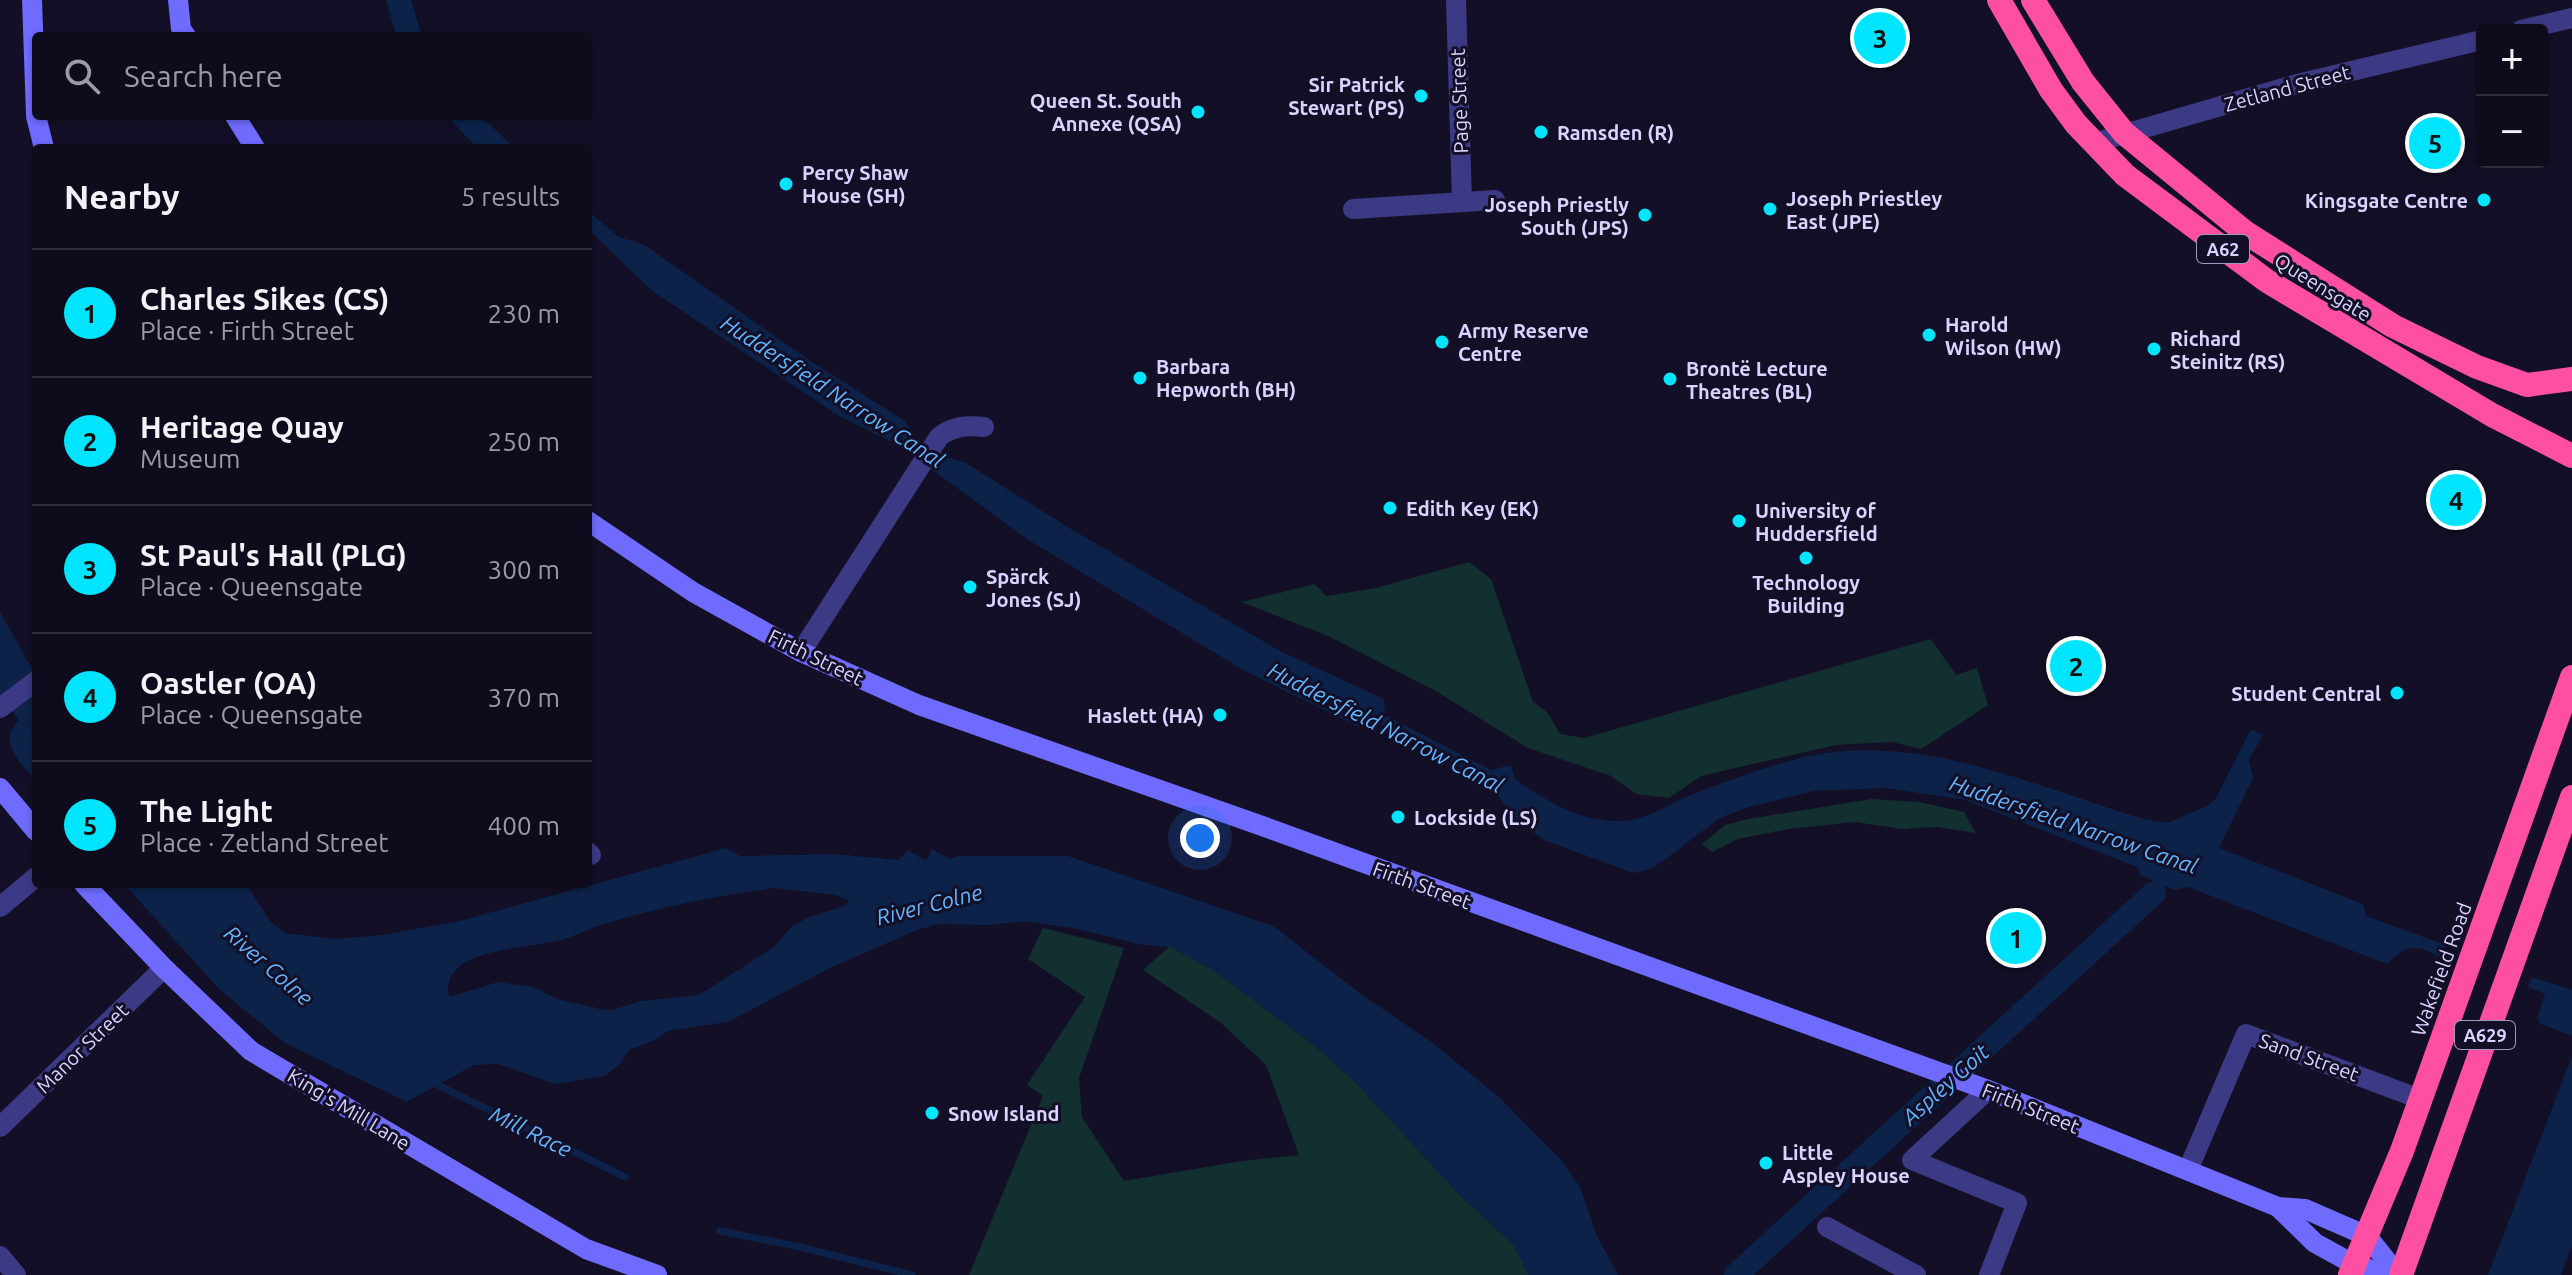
<!DOCTYPE html>
<meta charset="utf-8">
<style>
body{margin:0;font-family:Ubuntu,sans-serif;background:#171425;color:#f1f3f6}
.controls{position:absolute;right:24px;top:24px;display:grid;overflow:hidden;border-radius:8px;box-shadow:0 2px 6px #0004}
.controls button{width:72px;height:72px;display:grid;place-items:center;padding:0;border:0;border-bottom:2px solid #2e2b3b;background:#0e0b1c;color:#f1f3f6;font:40px sans-serif}
.you{position:absolute;left:1200px;top:838px;width:28px;height:28px;margin:-20px;border:6px solid #fff;border-radius:50%;background:#1a73e8;box-shadow:0 0 0 12px #1a73e833}
.badge{display:grid;place-items:center;width:52px;height:52px;border-radius:50%;background:#00e5ff;color:#111;font-size:26px;font-weight:700}
.pin{position:absolute;translate:-50% -50%;border:4px solid #fff;box-shadow:0 2px 8px #0006}
.list{margin:0;padding:0;list-style:none}
h2{display:flex;justify-content:space-between;align-items:center;height:104px;margin:0;padding:0 32px;font-size:34px}
h2 small{font-size:26px;font-weight:400;color:#9b9ba3}
.list li{display:grid;grid-template-columns:52px 1fr auto;gap:24px;align-items:center;box-sizing:border-box;height:128px;padding:0 32px;border-top:2px solid #2e2b3b}
.list b{display:block;font-size:30px;white-space:nowrap}
.list p{margin:0;font-size:26px;white-space:nowrap;color:#9b9ba3}
.list em{font-size:26px;font-style:normal;color:#9b9ba3}
.icon{flex:none;width:44px;height:44px;fill:none;stroke:currentColor;stroke-width:2;stroke-linecap:round;stroke-linejoin:round}
.map{position:relative;flex:none;width:2572px;height:1275px;overflow:hidden}
.search{position:absolute;background:#0e0b1c;box-shadow:0 2px 6px #0004;left:32px;top:32px;width:560px;height:88px;display:flex;align-items:center;gap:20px;box-sizing:border-box;padding:0 28px;border-radius:8px;color:#9b9ba3;font-size:30px}
.panel{position:absolute;background:#0e0b1c;box-shadow:0 2px 6px #0004;left:32px;top:144px;width:560px;height:744px;border-radius:8px}
.map>svg:first-child{display:block}
.green{fill:#12302f}
.water{fill:#0c2248;fill-rule:evenodd}
.lines{fill:none;stroke-linecap:round;stroke-linejoin:round}
.stream{stroke:#0c2248;stroke-width:7}
.canal{stroke:#0c2248;stroke-width:24}
.river{stroke:#0c2248;stroke-width:42}
.street{stroke:#3d3a85;stroke-width:20}
.secondary{stroke:#6f6bff;stroke-width:20}
.highway{stroke:#ff4fa3;stroke-width:24}
.poi-dot{fill:#00e5ff;stroke:#130f26;stroke-width:3}
.labels{text-anchor:middle;dominant-baseline:central;stroke-width:6;stroke-linejoin:round;paint-order:stroke}
.shield{fill:#130f26;stroke:#9e99be;stroke-width:2}
.shield-label{font-size:18px;font-weight:bold;fill:#d9d4ff}
.poi-label{font-size:20px;font-weight:bold;fill:#d9d4ff;stroke:#130f26;text-anchor:start}
.street-label{font-size:20px;fill:#d9d4ff;stroke:#130f26}
.water-label{font-size:22px;font-style:italic;fill:#62b6ff;stroke:#130f26}
</style>
<div class="map">
<svg width="2572" height="1275" viewBox="0 0 2572 1275">
<rect width="100%" height="100%" fill="#130f26"/>
<g class="green">
<polygon points="1469,562 1491,579 1533,702 1548,713 1560,734 1584,738 1931,639 1956,675 1977,668 1988,705 1921,749 1892,742 1836,745 1701,776 1669,798 1636,794 1611,776 1528,748 1434,690 1328,636 1241,602 1315,584 1326,596 1376,588"/>
<polygon points="1872,799 1919,802 1964,812 1976,833 1937,827 1902,829 1855,822 1789,829 1738,839 1712,852 1702,844 1725,825 1748,819"/>
<polygon points="1043,928 1124,948 1079,1078 1082,1117 1124,1181 1242,1161 1299,1155 1266,1065 1221,1023 1143,970 1170,946 1213,970 1314,1045 1356,1083 1460,1195 1514,1245 1529,1275 969,1275 1043,1096 1027,1085 1085,997 1028,959"/>
</g>
<g class="water">
<polygon points="386,0 411,0 422,36 396,36"/>
<polygon points="447,116 481,116 514,148 477,148"/>
<path d="M 588,211 L 619,237 L 643,244 L 809,360 L 905,421 L 916,439 L 944,456 L 966,463 L 1071,529 L 1280,651 L 1384,699 L 1385,715 L 1491,770 L 1511,765 L 1515,779 C 1546,801 1580,822 1620,821 C 1646,821 1670,803 1693,794 C 1740,777 1795,754 1845,751 C 1945,744 2046,789 2140,818 L 2167,823 L 2207,806 L 2215,800 L 2251,729 L 2263,735 L 2249,760 L 2253,778 L 2219,848 L 2363,904 L 2366,916 L 2446,945 L 2441,957 C 2416,945 2407,943 2387,964 L 2188,887 L 2174,890 L 2141,875 L 2137,867 L 1965,800 L 1886,788 L 1813,791 L 1746,808 L 1720,818 L 1663,861 L 1648,870 L 1633,873 L 1544,840 L 1519,822 L 1485,780 L 1380,724 L 1359,727 L 1245,671 L 1030,541 L 898,445 L 839,416 L 651,290 L 588,229 Z"/>
<polygon points="0,612 24,654 0,680"/>
<path d="M 36,706 L 36,781 C 26,769 2,747 12,729 C 16,721 29,712 36,706 Z"/>
<path d="M 726,848 L 740,856 L 832,854 L 899,860 L 908,850 L 926,861 L 932,849 L 950,859 L 958,856 L 1068,856 L 1273,926 L 1361,994 L 1433,1043 L 1501,1099 L 1561,1160 L 1580,1187 L 1596,1234 L 1618,1275 L 1529,1275 L 1514,1245 L 1460,1195 L 1356,1083 L 1314,1045 L 1213,970 L 1170,947 L 1144,945 L 1072,928 L 1024,921 L 989,925 L 939,924 L 917,930 L 830,968 L 728,1022 L 668,1031 L 653,1041 L 629,1050 L 621,1063 L 605,1076 L 555,1084 L 498,1064 L 474,1065 L 407,1102 L 285,1043 L 220,990 L 124,884 L 246,884 L 270,921 L 285,933 L 335,939 L 382,935 L 460,921 ZM 775,888 L 836,895 L 850,901 L 841,907 L 807,918 L 791,927 L 774,947 L 699,995 L 641,1001 L 612,1010 L 600,1009 L 557,999 L 533,987 L 498,982 L 449,997 C 446,981 452,970 466,962 C 488,949 535,946 561,940 C 577,936 591,927 607,923 C 662,907 719,895 775,888 Z"/>
<polygon points="2532,977 2572,990 2572,1036 2539,1023 2537,1019 2545,994 2528,987"/>
<polygon points="2572,1056 2572,1245 2561,1275 2488,1275"/>
</g>
<g class="lines">
<g class="stream">
<polyline points="438,1085 625,1177"/>
<polyline points="720,1231 800,1247 912,1275"/>
</g>
<polyline class="canal" points="1736,1275 2154,893"/>
<polyline class="river" points="0,659 36,708"/>
<g class="street">
<polyline points="1456,0 1462,202"/>
<polyline points="2521,30 2572,18"/>
<polyline points="2093,143 2297,84 2482,40"/>
<polyline points="1353,209 1495,200"/>
<path d="M 801,652 L 939,437 C 953,426 967,425 984,427"/>
<polyline points="0,708 36,681"/>
<polyline points="588,852 591,855"/>
<polyline points="0,907 36,877"/>
<polyline points="1988,1090 1912,1160 2017,1203 1989,1275"/>
<polyline points="0,1127 164,968"/>
<polyline points="2188,1170 2246,1034 2420,1099"/>
<polyline points="1827,1227 1916,1275"/>
<polyline points="0,1256 16,1275"/>
</g>
<g class="secondary">
<polyline points="32,0 36,114"/>
<polyline points="178,0 181,29 186,36"/>
<polyline points="36,116 44,148"/>
<polyline points="235,116 255,148"/>
<polyline points="588,521 693,592 801,652 919,705 1265,827 1988,1090 2278,1207 2305,1209 2367,1236 2398,1275"/>
<polyline points="0,788 36,831"/>
<polyline points="84,884 164,968 251,1051 586,1249 657,1275"/>
<polyline points="2278,1207 2315,1243 2355,1265 2390,1275"/>
</g>
<g class="highway">
<polyline points="1999,0 2051,90 2076,124 2125,175 2267,281 2492,415 2572,456"/>
<polyline points="2033,0 2083,82 2124,133 2246,233 2393,326 2477,367 2527,385 2572,379"/>
<polyline points="2350,1275 2402,1151 2572,677"/>
<polyline points="2401,1275 2572,797"/>
</g>
</g>
<g class="poi-dot">
<circle cx="1421" cy="96" r="8"/>
<circle cx="1198" cy="112" r="8"/>
<circle cx="1541" cy="132" r="8"/>
<circle cx="786" cy="184" r="8"/>
<circle cx="2484" cy="200" r="8"/>
<circle cx="1770" cy="209" r="8"/>
<circle cx="1645" cy="215" r="8"/>
<circle cx="1929" cy="335" r="8"/>
<circle cx="1442" cy="342" r="8"/>
<circle cx="2154" cy="349" r="8"/>
<circle cx="1140" cy="378" r="8"/>
<circle cx="1670" cy="379" r="8"/>
<circle cx="1390" cy="508" r="8"/>
<circle cx="1739" cy="521" r="8"/>
<circle cx="1806" cy="558" r="8"/>
<circle cx="970" cy="587" r="8"/>
<circle cx="2397" cy="693" r="8"/>
<circle cx="1220" cy="715" r="8"/>
<circle cx="1398" cy="817" r="8"/>
<circle cx="932" cy="1113" r="8"/>
<circle cx="1766" cy="1163" r="8"/>
</g>
<g class="labels">
<g class="shield">
<rect x="2197" y="235" width="52" height="28" rx="6"/>
<rect x="2455" y="1021" width="60" height="28" rx="6"/>
</g>
<g class="shield-label">
<text x="2223" y="249">A62</text>
<text x="2485" y="1035">A629</text>
</g>
<g class="poi-label">
<text x="1405" y="84" text-anchor="end">Sir Patrick<tspan x="1405" dy="23">Stewart (PS)</tspan></text>
<text x="1182" y="100" text-anchor="end">Queen St. South<tspan x="1182" dy="23">Annexe (QSA)</tspan></text>
<text x="1557" y="132">Ramsden (R)</text>
<text x="802" y="172">Percy Shaw<tspan x="802" dy="23">House (SH)</tspan></text>
<text x="1786" y="198">Joseph Priestley<tspan x="1786" dy="23">East (JPE)</tspan></text>
<text x="2468" y="200" text-anchor="end">Kingsgate Centre</text>
<text x="1629" y="204" text-anchor="end">Joseph Priestly<tspan x="1629" dy="23">South (JPS)</tspan></text>
<text x="1945" y="324">Harold<tspan x="1945" dy="23">Wilson (HW)</tspan></text>
<text x="1458" y="330">Army Reserve<tspan x="1458" dy="23">Centre</tspan></text>
<text x="2170" y="338">Richard<tspan x="2170" dy="23">Steinitz (RS)</tspan></text>
<text x="1156" y="366">Barbara<tspan x="1156" dy="23">Hepworth (BH)</tspan></text>
<text x="1686" y="368">Brontë Lecture<tspan x="1686" dy="23">Theatres (BL)</tspan></text>
<text x="1406" y="508">Edith Key (EK)</text>
<text x="1755" y="510">University of<tspan x="1755" dy="23">Huddersfield</tspan></text>
<text x="986" y="576">Spärck<tspan x="986" dy="23">Jones (SJ)</tspan></text>
<text x="1806" y="582" text-anchor="middle">Technology<tspan x="1806" dy="23">Building</tspan></text>
<text x="2381" y="693" text-anchor="end">Student Central</text>
<text x="1204" y="715" text-anchor="end">Haslett (HA)</text>
<text x="1414" y="817">Lockside (LS)</text>
<text x="948" y="1113">Snow Island</text>
<text x="1782" y="1152">Little<tspan x="1782" dy="23">Aspley House</tspan></text>
</g>
<g class="street-label">
<text transform="translate(2287 88) rotate(-15)">Zetland Street</text>
<text transform="translate(1459 101) rotate(-92)">Page Street</text>
<text transform="translate(2323 287) rotate(32)">Queensgate</text>
<text transform="translate(816 657) rotate(26)">Firth Street</text>
<text transform="translate(1422 885) rotate(20)">Firth Street</text>
<text transform="translate(2441 969) rotate(-70)">Wakefield Road</text>
<text transform="translate(82 1048) rotate(-44)">Manor Street</text>
<text transform="translate(2309 1057) rotate(20)">Sand Street</text>
<text transform="translate(2031 1108) rotate(22)">Firth Street</text>
<text transform="translate(349 1109) rotate(31)">King's Mill Lane</text>
</g>
<g class="water-label">
<text transform="translate(833 391) rotate(33)">Huddersfield Narrow Canal</text>
<text transform="translate(1386 727) rotate(27)">Huddersfield Narrow Canal</text>
<text transform="translate(2074 824) rotate(19)">Huddersfield Narrow Canal</text>
<text transform="translate(929 904) rotate(-14)">River Colne</text>
<text transform="translate(269 965) rotate(41)">River Colne</text>
<text transform="translate(1945 1084) rotate(-42)">Aspley Goit</text>
<text transform="translate(531 1131) rotate(26)">Mill Race</text>
</g>
</g>
</svg>
<div class="controls">
<button>+</button>
<button>−</button>
</div>
<div class="you"></div>
<div class="pin badge" style="left:2016px;top:938px">1</div>
<div class="pin badge" style="left:2076px;top:666px">2</div>
<div class="pin badge" style="left:1880px;top:38px">3</div>
<div class="pin badge" style="left:2456px;top:500px">4</div>
<div class="pin badge" style="left:2435px;top:143px">5</div>
<div class="search"><svg class="icon" aria-label="search" viewBox="0 0 24 24"><circle cx="10" cy="10" r="6"/><path d="M15 15l6 6"/></svg>Search here</div>
<section class="panel">
<h2>Nearby<small>5 results</small></h2>
<ul class="list">
<li><span class="badge">1</span><div><b>Charles Sikes (CS)</b><p>Place · Firth Street</p></div><em>230 m</em></li>
<li><span class="badge">2</span><div><b>Heritage Quay</b><p>Museum</p></div><em>250 m</em></li>
<li><span class="badge">3</span><div><b>St Paul's Hall (PLG)</b><p>Place · Queensgate</p></div><em>300 m</em></li>
<li><span class="badge">4</span><div><b>Oastler (OA)</b><p>Place · Queensgate</p></div><em>370 m</em></li>
<li><span class="badge">5</span><div><b>The Light</b><p>Place · Zetland Street</p></div><em>400 m</em></li>
</ul>
</section>
</div>
